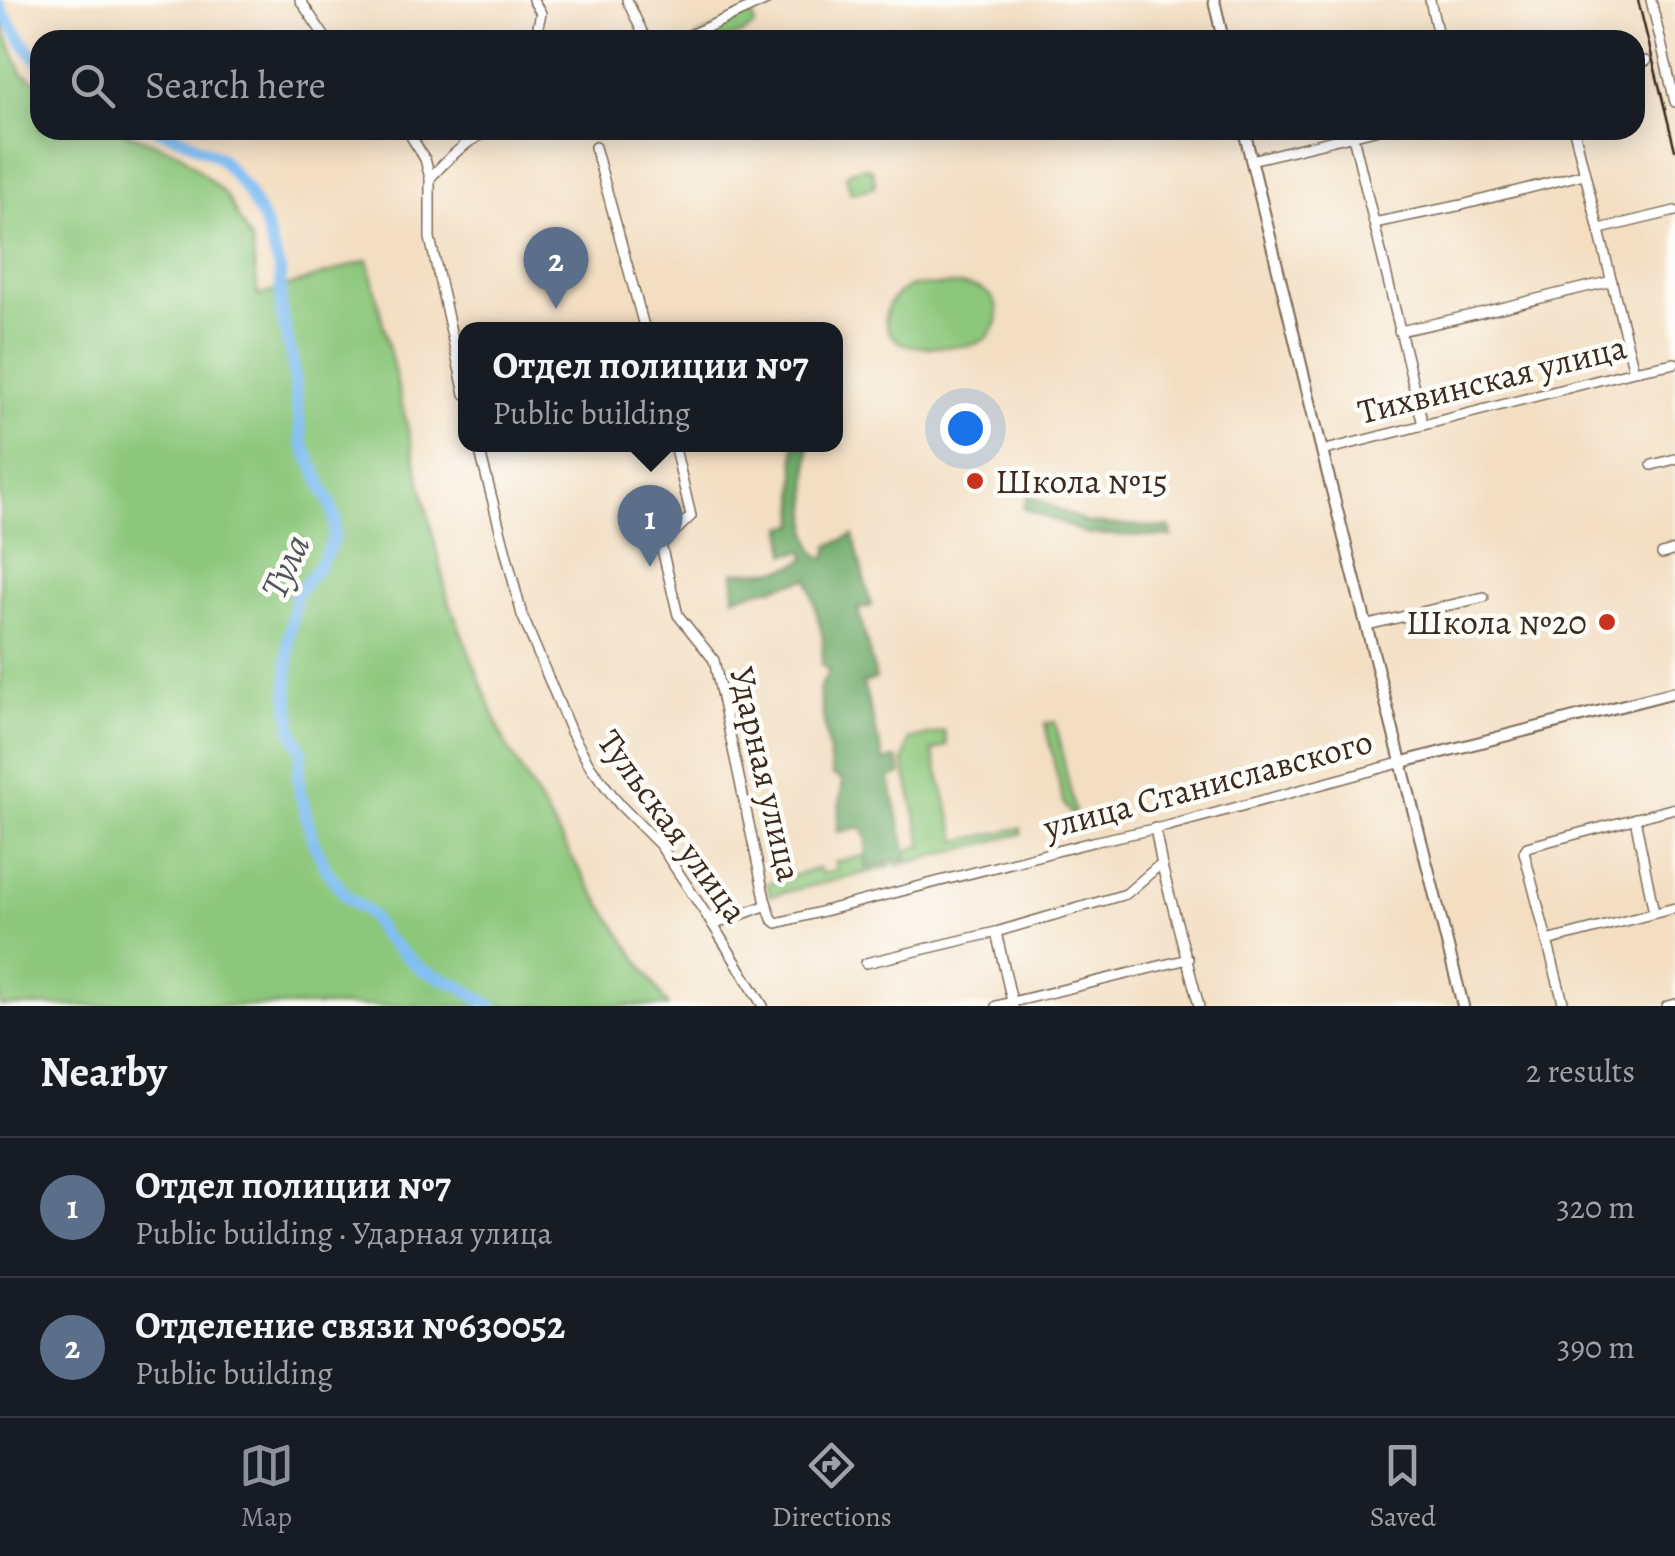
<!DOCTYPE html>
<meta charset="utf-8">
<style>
body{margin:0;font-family:Alegreya,serif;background:#20242c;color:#f1f3f6}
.you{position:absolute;left:965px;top:428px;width:35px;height:35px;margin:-25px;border:8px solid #fff;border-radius:50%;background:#1a73e8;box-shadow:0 0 0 15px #1a73e833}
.badge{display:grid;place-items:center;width:65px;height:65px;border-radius:50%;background:#8c9099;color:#fff;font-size:32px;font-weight:700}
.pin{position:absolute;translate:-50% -82px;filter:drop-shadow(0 2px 5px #0008)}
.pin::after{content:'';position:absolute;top:52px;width:35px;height:30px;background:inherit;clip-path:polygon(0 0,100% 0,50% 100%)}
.popup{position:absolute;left:458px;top:322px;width:385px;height:130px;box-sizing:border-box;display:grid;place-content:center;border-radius:20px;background:#171b24;filter:drop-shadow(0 2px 8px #0005);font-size:32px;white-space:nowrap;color:#9ea1a6}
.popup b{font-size:38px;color:#f1f3f6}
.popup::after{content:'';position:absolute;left:50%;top:100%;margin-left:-20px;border:20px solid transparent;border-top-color:#171b24}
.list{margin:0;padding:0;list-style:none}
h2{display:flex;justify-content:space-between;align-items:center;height:130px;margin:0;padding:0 40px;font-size:42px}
h2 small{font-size:32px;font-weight:400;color:#9ea1a6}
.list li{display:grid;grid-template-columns:65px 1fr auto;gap:30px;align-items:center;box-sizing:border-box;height:140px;padding:0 40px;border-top:2px solid #363941}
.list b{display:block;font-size:38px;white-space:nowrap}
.list p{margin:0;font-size:32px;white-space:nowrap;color:#9ea1a6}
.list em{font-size:32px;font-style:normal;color:#9ea1a6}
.icon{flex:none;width:55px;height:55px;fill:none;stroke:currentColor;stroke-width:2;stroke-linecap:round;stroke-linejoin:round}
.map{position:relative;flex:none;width:1675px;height:1006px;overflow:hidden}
.search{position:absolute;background:#171b24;box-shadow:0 5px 25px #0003;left:30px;right:30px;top:30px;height:110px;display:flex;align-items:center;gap:25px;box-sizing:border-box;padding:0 35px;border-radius:30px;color:#9ea1a6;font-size:38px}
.sheet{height:410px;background:#171b24}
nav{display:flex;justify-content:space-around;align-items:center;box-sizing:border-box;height:140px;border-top:2px solid #363941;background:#171b24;font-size:28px;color:#9ea1a6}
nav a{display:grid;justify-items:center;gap:5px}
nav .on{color:#8c9099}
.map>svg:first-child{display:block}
.green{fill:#8cc77c;stroke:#64784d;stroke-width:2.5}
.forest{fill:#71ac6c;stroke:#566b45;stroke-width:2.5}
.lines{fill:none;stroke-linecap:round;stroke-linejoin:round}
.river{stroke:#81bef4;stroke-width:12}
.minor-casing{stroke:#7b6957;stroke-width:12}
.major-casing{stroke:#7b6957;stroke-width:14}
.minor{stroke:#fff;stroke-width:9}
.major{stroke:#fff;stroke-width:10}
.tram{stroke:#3b2a1e;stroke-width:2.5}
.poi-dot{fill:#c8321e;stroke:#fdfcf7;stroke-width:4}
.labels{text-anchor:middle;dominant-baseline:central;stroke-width:9;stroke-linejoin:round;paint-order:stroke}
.street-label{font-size:35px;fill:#3b2a1e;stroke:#fdfcf7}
.poi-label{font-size:35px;fill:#3b2a1e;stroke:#fdfcf7;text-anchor:start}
.water-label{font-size:38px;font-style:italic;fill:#50565e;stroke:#fdfcf7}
</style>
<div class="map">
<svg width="1675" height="1006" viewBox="0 0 1675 1006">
<rect width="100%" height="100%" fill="#fdfcf7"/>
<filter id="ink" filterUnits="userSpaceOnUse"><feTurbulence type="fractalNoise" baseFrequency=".01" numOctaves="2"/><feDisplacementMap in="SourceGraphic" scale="20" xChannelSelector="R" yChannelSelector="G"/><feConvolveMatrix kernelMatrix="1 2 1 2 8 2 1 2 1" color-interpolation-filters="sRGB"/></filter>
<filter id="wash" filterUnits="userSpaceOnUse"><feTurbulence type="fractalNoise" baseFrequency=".0048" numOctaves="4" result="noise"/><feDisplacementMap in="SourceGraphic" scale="40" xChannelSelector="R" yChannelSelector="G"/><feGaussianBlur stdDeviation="2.25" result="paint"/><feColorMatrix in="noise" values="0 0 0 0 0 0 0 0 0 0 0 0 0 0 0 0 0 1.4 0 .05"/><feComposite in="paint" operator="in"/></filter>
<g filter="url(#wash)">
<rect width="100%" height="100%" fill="#f3dec2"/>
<g class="green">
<path d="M 749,14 L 753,17 L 755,25 C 737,41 719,40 695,40 L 696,38 Z"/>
<polygon points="0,19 22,73 40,83 40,130 119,130 180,153 226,195 252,243 258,296 368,260 448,599 505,743 577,866 668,1006 0,1006"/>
<polygon points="865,167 868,170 872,169 875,183 873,188 851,193 846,176 850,171"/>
<path d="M 912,286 C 930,286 966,282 981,289 C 1012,305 997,346 963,346 C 947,346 916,350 902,343 C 873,328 885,295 912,286 Z"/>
<polygon points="1055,722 1074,808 1076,821 1064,804 1045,724"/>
<polygon points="944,731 947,746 932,751 958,841 1021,828 1021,834 896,866 895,861 908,858 907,851 923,845 903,762 909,740"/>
<polygon points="867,855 867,868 889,863 890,867 770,896 767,883 819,868 821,874 836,871 835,862"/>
</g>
<g class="forest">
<path d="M 794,445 L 809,445 L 808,531 L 815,553 L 826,559 L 829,546 L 853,535 L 871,606 L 858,609 L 876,679 L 863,683 L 884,761 L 897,758 L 901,774 L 889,778 L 908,858 L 866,868 L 867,839 L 862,827 L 838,832 C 837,814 841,798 843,780 L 832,775 L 819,689 L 829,672 L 822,665 L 823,638 L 808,579 L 734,597 L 734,572 C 756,571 789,574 806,558 L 805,551 L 786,554 L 784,527 L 797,524 Z"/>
<polygon points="1028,495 1087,523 1170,528 1172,537 1087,534 1023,508"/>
</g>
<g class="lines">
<g class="river">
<polyline points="0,5 1,10 30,52 40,61"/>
<polyline points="158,130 182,138 220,158 245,188 264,222 280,271 281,311 292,360 302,442 330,503 335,519 333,541 317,569 296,595 288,640 288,693 293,732 302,751 298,777 300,793 313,841 327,871 347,897 369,913 383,936 422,970 458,985 491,1006"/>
</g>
</g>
</g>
<g filter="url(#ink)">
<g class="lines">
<g class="minor-casing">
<g id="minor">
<polyline points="300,0 327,40"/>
<polyline points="533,0 541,13 535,40"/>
<polyline points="627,0 646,40"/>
<polyline points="1430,0 1439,40"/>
<polyline points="1651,0 1675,102"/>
<polyline points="679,40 767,0"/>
<polyline points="1635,64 1646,61"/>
<polyline points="407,130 425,159 430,178 430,238 465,394"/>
<polyline points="511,130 520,130"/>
<polyline points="1574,130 1634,371"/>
<polyline points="1353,136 1423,425"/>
<polyline points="595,147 645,330"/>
<polyline points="1251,160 1375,130"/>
<path d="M 430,178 C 448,159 467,138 494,130"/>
<polyline points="1374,223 1462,205 1584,174"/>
<polyline points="1600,229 1675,211"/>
<path d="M 1399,331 C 1471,317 1541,297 1612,281"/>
<polyline points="478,444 522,615 571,732 590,766 620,805 660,845 713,925 763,1006"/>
<polyline points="674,444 691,516 661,545 678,615 714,660 765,899 772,919 777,923 1092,842 1168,826 1403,762"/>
<polyline points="1322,451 1634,371 1675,363"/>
<polyline points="1652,465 1675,459"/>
<polyline points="1662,554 1675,550"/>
<polyline points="1368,625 1484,597"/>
<polyline points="1635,818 1654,913"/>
<polyline points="1155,828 1162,866 1199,1006"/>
<polyline points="713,925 767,905"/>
<polyline points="996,932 1013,1006"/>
<polyline points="1547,941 1675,908"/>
<polyline points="866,963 996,932 1126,894 1156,868 1162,866"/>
<polyline points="996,1006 1188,959"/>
<polyline points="1564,1006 1524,852 1527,847 1675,808"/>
<polyline points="1667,1006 1675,1004"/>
</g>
</g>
<g class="major-casing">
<g id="major">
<polyline points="1214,0 1223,40"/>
<polyline points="1244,130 1322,451 1463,1006"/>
<polyline points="1403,762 1675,692"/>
</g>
</g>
<use href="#minor" class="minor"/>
<use href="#major" class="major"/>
<polyline class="tram" points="1638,0 1675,150"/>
</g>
</g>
<g class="poi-dot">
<circle cx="975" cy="481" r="10"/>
<circle cx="1607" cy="622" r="10"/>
</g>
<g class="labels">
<g class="street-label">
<text transform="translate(1492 379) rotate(-14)">Тихвинская улица</text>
<text transform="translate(766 774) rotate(77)">Ударная улица</text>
<text transform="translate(1208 784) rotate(-15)">улица Станиславского</text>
<text transform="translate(673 826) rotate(54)">Тульская улица</text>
</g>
<g class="poi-label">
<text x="995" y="481">Школа №15</text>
<text x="1587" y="622" text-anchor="end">Школа №20</text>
</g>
<g class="water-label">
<text transform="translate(285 566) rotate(-65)">Тула</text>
</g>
</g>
</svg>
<div class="you"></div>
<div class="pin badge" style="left:650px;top:567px;background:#5c6f8a">1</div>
<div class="popup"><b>Отдел полиции №7</b>Public building</div>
<div class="pin badge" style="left:556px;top:309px;background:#5c6f8a">2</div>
<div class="search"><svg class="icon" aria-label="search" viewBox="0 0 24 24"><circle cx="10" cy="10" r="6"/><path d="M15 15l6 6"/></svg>Search here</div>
</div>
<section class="sheet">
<h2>Nearby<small>2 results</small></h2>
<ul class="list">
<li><span class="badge" style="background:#5c6f8a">1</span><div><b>Отдел полиции №7</b><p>Public building · Ударная улица</p></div><em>320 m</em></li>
<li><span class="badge" style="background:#5c6f8a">2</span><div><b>Отделение связи №630052</b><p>Public building</p></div><em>390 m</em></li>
</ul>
</section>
<nav>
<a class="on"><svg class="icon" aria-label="map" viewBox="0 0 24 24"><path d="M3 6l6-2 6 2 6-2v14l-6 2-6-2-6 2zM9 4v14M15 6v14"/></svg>Map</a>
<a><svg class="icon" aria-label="directions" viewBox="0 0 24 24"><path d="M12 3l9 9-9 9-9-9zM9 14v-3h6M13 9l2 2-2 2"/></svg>Directions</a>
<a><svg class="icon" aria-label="saved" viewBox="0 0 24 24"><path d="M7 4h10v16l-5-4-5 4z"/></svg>Saved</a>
</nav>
